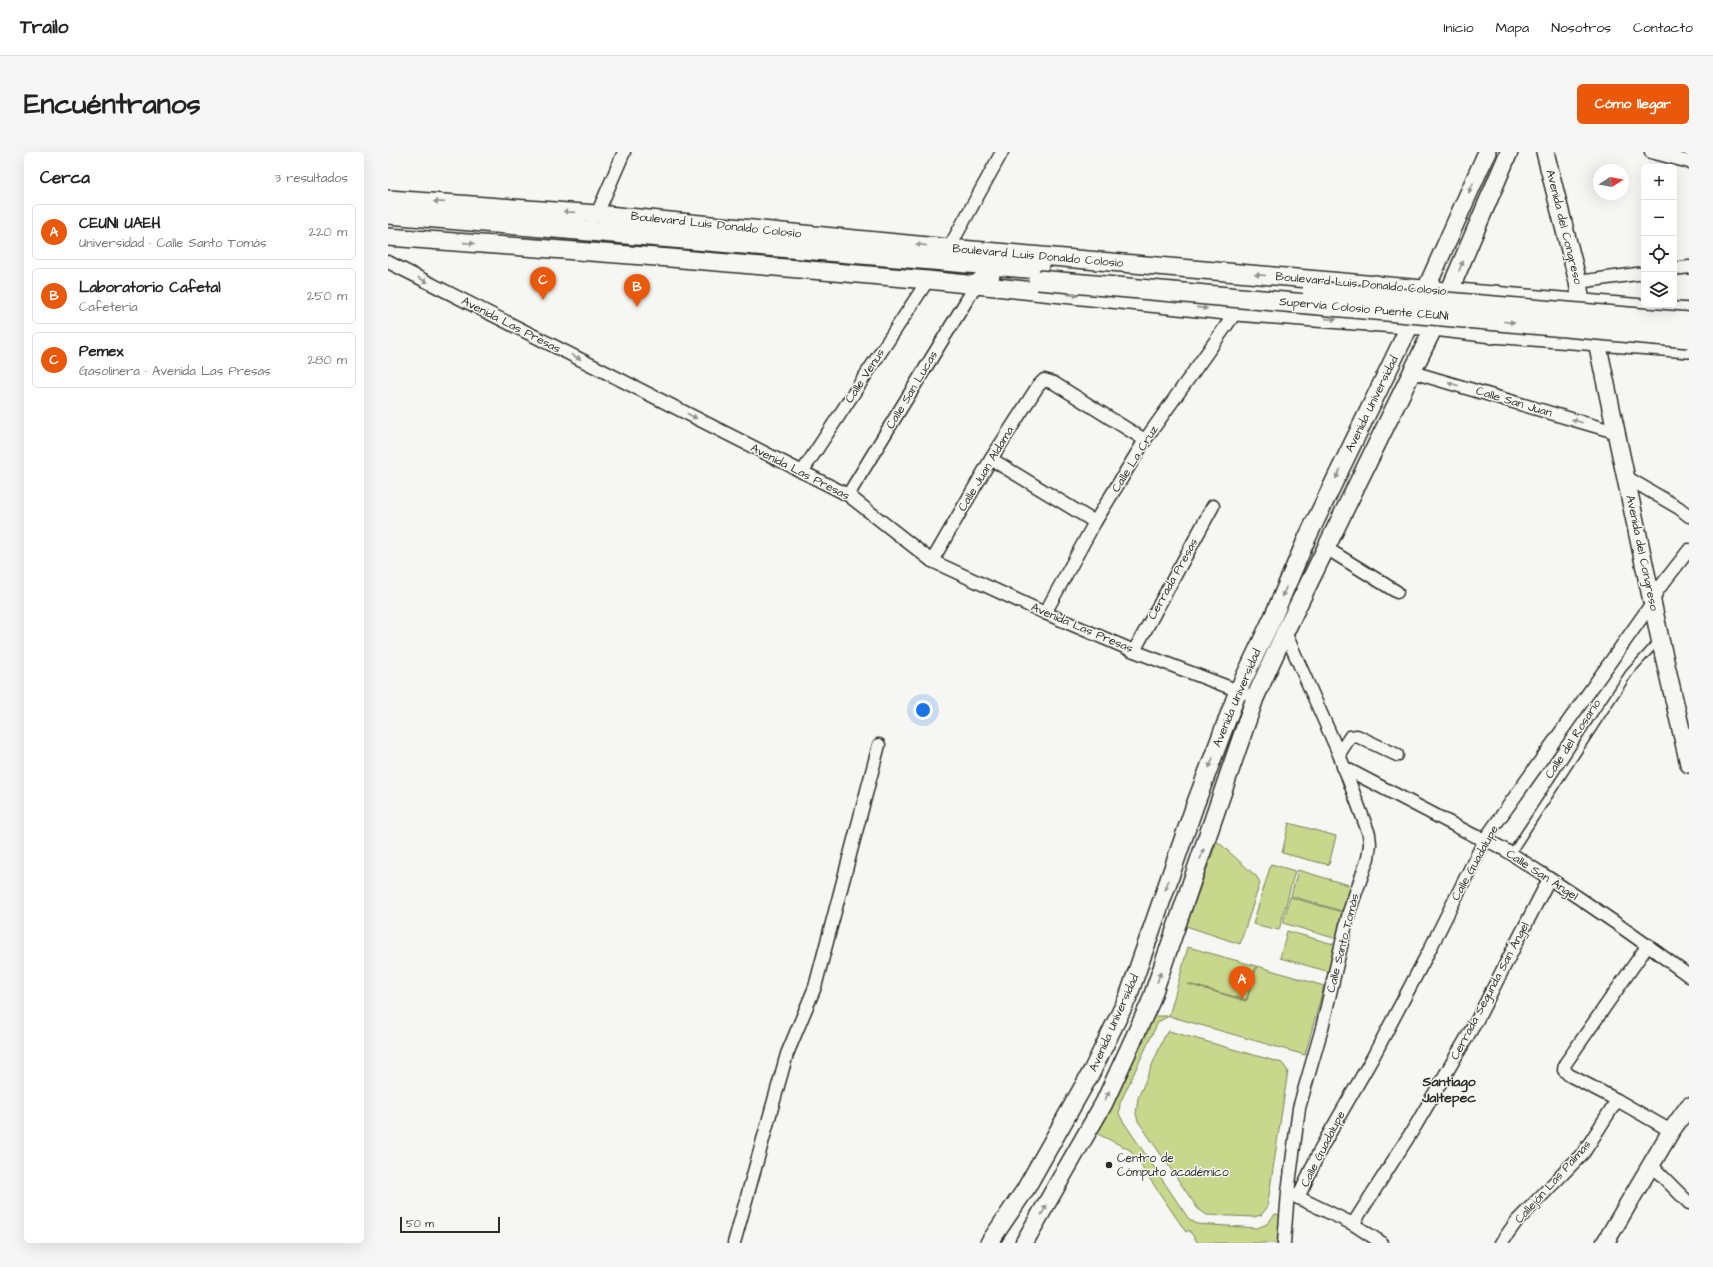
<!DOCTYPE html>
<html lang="es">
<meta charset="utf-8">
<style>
body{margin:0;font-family:"Architects Daughter",sans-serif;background:#f6f6f6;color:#222}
.controls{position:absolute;right:12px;top:12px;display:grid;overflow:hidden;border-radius:6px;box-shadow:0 4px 16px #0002}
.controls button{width:36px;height:36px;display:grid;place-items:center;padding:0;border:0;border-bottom:1px solid #e0e0e0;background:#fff;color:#222;font:20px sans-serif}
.compass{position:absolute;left:1205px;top:12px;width:36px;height:36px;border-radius:50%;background:#fff;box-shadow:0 4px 16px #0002;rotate:79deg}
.scale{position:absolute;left:12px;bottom:10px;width:100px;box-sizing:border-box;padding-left:4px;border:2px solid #2b2b2b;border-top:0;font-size:11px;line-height:14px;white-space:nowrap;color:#2b2b2b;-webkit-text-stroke:3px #f6f6f2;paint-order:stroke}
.you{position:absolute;left:535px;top:558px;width:14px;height:14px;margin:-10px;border:3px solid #fff;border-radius:50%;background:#1a73e8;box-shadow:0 0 0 6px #1a73e833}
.badge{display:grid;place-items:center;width:26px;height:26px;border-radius:50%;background:#ea580c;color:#fff;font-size:13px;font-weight:700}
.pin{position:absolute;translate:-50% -33px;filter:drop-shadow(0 1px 2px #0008)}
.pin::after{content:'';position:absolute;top:21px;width:14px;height:12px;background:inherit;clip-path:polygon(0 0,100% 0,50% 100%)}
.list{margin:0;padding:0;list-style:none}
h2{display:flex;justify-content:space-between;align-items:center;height:52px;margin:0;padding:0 16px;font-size:17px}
h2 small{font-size:13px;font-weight:400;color:#767676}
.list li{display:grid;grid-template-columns:26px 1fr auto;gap:12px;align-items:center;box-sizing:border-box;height:56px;margin:0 8px 8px;padding:0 8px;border:1px solid #e0e0e0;border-radius:6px}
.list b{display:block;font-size:15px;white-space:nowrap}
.list p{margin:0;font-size:13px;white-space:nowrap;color:#767676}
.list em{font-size:13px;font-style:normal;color:#767676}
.icon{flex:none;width:22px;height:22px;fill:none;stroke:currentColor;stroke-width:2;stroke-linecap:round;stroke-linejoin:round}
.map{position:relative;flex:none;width:1301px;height:1091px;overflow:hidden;border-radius:6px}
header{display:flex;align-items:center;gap:24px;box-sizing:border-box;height:56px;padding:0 20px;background:#fff;border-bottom:1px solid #e0e0e0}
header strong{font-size:19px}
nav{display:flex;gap:22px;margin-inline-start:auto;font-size:14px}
.intro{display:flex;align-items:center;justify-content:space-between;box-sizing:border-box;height:96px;padding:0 24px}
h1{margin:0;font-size:28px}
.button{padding:10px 18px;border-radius:6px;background:#ea580c;color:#fff;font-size:14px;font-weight:700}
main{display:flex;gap:24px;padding:0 24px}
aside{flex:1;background:#fff;border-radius:6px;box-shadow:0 4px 16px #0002}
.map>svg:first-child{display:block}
.green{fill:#c7d78b;stroke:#79815b}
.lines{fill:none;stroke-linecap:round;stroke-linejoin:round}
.lane-casing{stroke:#2b2b2b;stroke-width:9}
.street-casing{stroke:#2b2b2b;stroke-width:15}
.secondary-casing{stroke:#2b2b2b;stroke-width:20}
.primary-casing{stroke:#2b2b2b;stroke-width:22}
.lane{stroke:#f6f6f2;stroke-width:6}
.street{stroke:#f6f6f2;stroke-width:12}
.secondary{stroke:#f6f6f2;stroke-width:17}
.primary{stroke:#f6f6f2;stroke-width:19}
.primary-bridge-casing{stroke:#2b2b2b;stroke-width:22;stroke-linecap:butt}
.primary-bridge{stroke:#f6f6f2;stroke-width:19}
.oneway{fill:#90908e}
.poi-dot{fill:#2b2b2b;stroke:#f6f6f2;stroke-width:1.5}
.labels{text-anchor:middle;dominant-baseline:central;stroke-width:3;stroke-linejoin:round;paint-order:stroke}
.street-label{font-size:12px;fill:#2b2b2b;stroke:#f6f6f2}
.poi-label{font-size:12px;fill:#2b2b2b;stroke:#f6f6f2;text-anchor:start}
.quarter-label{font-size:14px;font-weight:bold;fill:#2b2b2b;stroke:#f6f6f2}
</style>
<header>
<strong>Trailo</strong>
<nav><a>Inicio</a><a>Mapa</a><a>Nosotros</a><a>Contacto</a></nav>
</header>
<div class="intro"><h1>Encuéntranos</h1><a class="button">Cómo llegar</a></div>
<main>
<aside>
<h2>Cerca<small>3 resultados</small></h2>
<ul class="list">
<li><span class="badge">A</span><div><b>CEUNI UAEH</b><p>Universidad · Calle Santo Tomás</p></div><em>220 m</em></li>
<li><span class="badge">B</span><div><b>Laboratorio Cafetal</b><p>Cafetería</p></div><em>250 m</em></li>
<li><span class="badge">C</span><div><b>Pemex</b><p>Gasolinera · Avenida Las Presas</p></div><em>280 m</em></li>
</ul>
</aside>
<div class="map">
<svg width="1301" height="1091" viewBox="0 0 1301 1091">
<rect width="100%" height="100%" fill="#f6f6f2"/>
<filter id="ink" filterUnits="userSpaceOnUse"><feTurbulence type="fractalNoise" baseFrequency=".025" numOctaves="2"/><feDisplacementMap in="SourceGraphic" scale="8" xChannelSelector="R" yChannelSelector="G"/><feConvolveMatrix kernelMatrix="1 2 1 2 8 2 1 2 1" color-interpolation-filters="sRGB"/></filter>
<g filter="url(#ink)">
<g class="green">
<polygon points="901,671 948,684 941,713 894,701"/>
<polygon points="829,689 869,725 872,731 852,792 798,774"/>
<polygon points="883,712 907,719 891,778 865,772"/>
<polygon points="910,718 964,734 957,760 903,744"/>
<polygon points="902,745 957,761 949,787 895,771"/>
<polygon points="899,779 949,793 942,820 892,806"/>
<polygon points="800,795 868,814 859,848 800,832 858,849 869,814 936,834 917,903 781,864 770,870 732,951 731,962 735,969 800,1066 809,1072 869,1076 879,1072 887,1062 893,1063 890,1090 891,1091 810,1091 801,1078 798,1080 742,998 708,981 765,864 781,864"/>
<polygon points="781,879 894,911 900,919 879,1056 873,1063 866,1065 819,1063 810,1057 750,969 748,962 750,946 777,883"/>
</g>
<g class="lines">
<g class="lane-casing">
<polyline id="lane" points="1123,702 1241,521 1271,488"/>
</g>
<g class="street-casing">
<g id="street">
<polyline points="1263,0 1301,10"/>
<polyline points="209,62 236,0"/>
<polyline points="561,96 614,0"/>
<polyline points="0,110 460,343 544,409 657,461 746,499 856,541"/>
<polyline points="1286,117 1301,115"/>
<polyline points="1190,130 1256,121"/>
<polyline points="1024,220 1227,280"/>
<polyline points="603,307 707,370"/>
<polyline points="414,320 540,128"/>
<polyline points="1238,325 1291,356 1301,364"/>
<polyline points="460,343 588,133"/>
<polyline points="938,396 1009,440"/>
<polyline points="544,409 603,307 650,234 656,228 666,231 757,288"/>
<polyline points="657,461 707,370 757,288 848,160"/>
<polyline points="746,499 825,354"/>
<polyline points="951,602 962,585 969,584 1009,603"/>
<path d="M 955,615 L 1087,684 C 1110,691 1132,708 1153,721 C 1204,754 1253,788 1301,824"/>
<polyline points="1260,793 1177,912 1176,918 1181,923 1229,948 1283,979"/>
<polyline points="1263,1013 1301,1051"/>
<polyline points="903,1042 965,1072 994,1091"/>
<polyline points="910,1046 933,996 985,905 1041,799 1097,687 1264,451 1269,439 1301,398"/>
<polyline points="965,1072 1028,973 1089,868 1161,727"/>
<polyline points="346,1091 399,902 427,835 491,593"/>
<polyline points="896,1091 900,1040 911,956 934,876 961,760 980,706 982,692 981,682 951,602 897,480"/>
<polyline points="1113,1091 1128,1070 1196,1000 1229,948"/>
</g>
</g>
<g class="secondary-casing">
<g id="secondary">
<polyline points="1157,0 1190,130 1193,151"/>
<polyline points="0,47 209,62 561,96 1301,160"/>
<polyline points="0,85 282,106 540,128 848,160 1046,175 1104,182 1301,197"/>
<polyline points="1209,190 1272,487 1301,612"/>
<polyline points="601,1091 637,1038 704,919 740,845 807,653 850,539 885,465 919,386 1022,173 1099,0"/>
<polyline points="636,1091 716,951 762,851 867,546 897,480 1046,175 1121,0"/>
<polyline points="1217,1091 1283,979 1301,954"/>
</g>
</g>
<g class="primary-casing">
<g id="primary">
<polyline points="0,62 651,117"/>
<polyline points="588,133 602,123"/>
<path d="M 982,170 C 1003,162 1006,146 988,133"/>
<path d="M 1104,182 C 1085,167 1081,152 1108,143"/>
</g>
</g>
<use href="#lane" class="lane"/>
<use href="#street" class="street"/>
<use href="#secondary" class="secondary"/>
<use href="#primary" class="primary"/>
<g class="primary-bridge-casing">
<g id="primary-bridge">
<polyline points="650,128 1301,186"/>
<polyline points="924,139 1301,170"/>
</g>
</g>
<use href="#primary-bridge" class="primary-bridge"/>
</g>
<defs><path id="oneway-solid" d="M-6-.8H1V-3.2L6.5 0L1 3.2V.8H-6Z"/></defs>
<g class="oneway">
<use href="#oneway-solid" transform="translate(1083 36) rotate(114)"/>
<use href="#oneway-solid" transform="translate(51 50) rotate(-176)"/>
<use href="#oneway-solid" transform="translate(181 60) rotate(-176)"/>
<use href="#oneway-solid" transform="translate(81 91) rotate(4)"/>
<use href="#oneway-solid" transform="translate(533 93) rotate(-174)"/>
<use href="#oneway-solid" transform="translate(1073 114) rotate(-67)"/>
<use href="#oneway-solid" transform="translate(872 123) rotate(-175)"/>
<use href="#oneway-solid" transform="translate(35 128) rotate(27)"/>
<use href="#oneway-solid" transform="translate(685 143) rotate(6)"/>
<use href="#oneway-solid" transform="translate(814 156) rotate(6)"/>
<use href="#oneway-solid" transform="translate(943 167) rotate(4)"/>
<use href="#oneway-solid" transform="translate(1121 170) rotate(5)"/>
<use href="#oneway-solid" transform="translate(188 205) rotate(27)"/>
<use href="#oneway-solid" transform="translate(1065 232) rotate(-163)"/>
<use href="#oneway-solid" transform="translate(304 264) rotate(27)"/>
<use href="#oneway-solid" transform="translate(1189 269) rotate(-163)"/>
<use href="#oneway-solid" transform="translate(950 322) rotate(116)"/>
<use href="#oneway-solid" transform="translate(896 440) rotate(113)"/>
<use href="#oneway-solid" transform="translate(823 611) rotate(111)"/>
<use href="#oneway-solid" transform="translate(814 702) rotate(-71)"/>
<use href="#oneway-solid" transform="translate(779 733) rotate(109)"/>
<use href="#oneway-solid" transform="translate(771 825) rotate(-71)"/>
<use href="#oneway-solid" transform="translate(719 944) rotate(-65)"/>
<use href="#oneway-solid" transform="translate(656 1058) rotate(-61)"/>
</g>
</g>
<circle class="poi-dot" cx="721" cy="1013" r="4"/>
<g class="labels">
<g class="street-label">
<text transform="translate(328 73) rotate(6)">Boulevard Luis Donaldo Colosio</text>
<text transform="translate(1176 75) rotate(76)">Avenida del Congreso</text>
<text transform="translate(650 104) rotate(5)">Boulevard Luis Donaldo Colosio</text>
<text transform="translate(973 132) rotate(5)">Boulevard Luis Donaldo Colosio</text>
<text transform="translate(976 157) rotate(5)">Supervía Colosio Puente CEUNI</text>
<text transform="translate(123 173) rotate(27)">Avenida Las Presas</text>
<text transform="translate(477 224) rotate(-57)">Calle Venus</text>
<text transform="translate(524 238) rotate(-59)">Calle San Lucas</text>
<text transform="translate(1126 250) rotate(17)">Calle San Juan</text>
<text transform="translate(984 252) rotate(-64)">Avenida Universidad</text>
<text transform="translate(747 307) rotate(-58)">Calle La Cruz</text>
<text transform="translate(598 317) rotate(-59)">Calle Juan Aldama</text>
<text transform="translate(412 320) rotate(27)">Avenida Las Presas</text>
<text transform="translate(1254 401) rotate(78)">Avenida del Congreso</text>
<text transform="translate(785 427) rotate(-61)">Cerrada Presas</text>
<text transform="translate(694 476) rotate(23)">Avenida Las Presas</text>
<text transform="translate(849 546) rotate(-67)">Avenida Universidad</text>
<text transform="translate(1185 587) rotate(-57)">Calle del Rosario</text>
<text transform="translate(1087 711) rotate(-61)">Calle Guadalupe</text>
<text transform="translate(1154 723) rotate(33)">Calle San Ángel</text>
<text transform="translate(955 791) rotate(-76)">Calle Santo Tomás</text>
<text transform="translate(1102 839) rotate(-62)">Cerrada Segunda San Ángel</text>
<text transform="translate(726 871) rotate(-66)">Avenida Universidad</text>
<text transform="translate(935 997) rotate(-63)">Calle Guadalupe</text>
<text transform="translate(1165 1030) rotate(-48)">Callejón Las Palmas</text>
</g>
<g class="poi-label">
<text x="729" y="1006">Centro de<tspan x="729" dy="14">Cómputo académico</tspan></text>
</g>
<g class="quarter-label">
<text x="1061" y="930">Santiago<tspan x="1061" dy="16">Jaltepec</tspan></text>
</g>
</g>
</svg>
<div class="controls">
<button>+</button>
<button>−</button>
<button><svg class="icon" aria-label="locate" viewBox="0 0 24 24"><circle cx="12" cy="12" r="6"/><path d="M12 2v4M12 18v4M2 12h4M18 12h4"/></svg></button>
<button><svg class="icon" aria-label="layers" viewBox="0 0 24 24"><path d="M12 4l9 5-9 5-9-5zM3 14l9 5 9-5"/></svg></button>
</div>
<svg class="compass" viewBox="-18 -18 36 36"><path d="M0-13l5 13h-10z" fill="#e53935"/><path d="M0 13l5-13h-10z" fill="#767676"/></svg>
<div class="scale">50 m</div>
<div class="you"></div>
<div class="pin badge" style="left:854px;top:847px">A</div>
<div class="pin badge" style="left:249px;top:155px">B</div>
<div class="pin badge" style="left:155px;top:148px">C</div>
</div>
</main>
